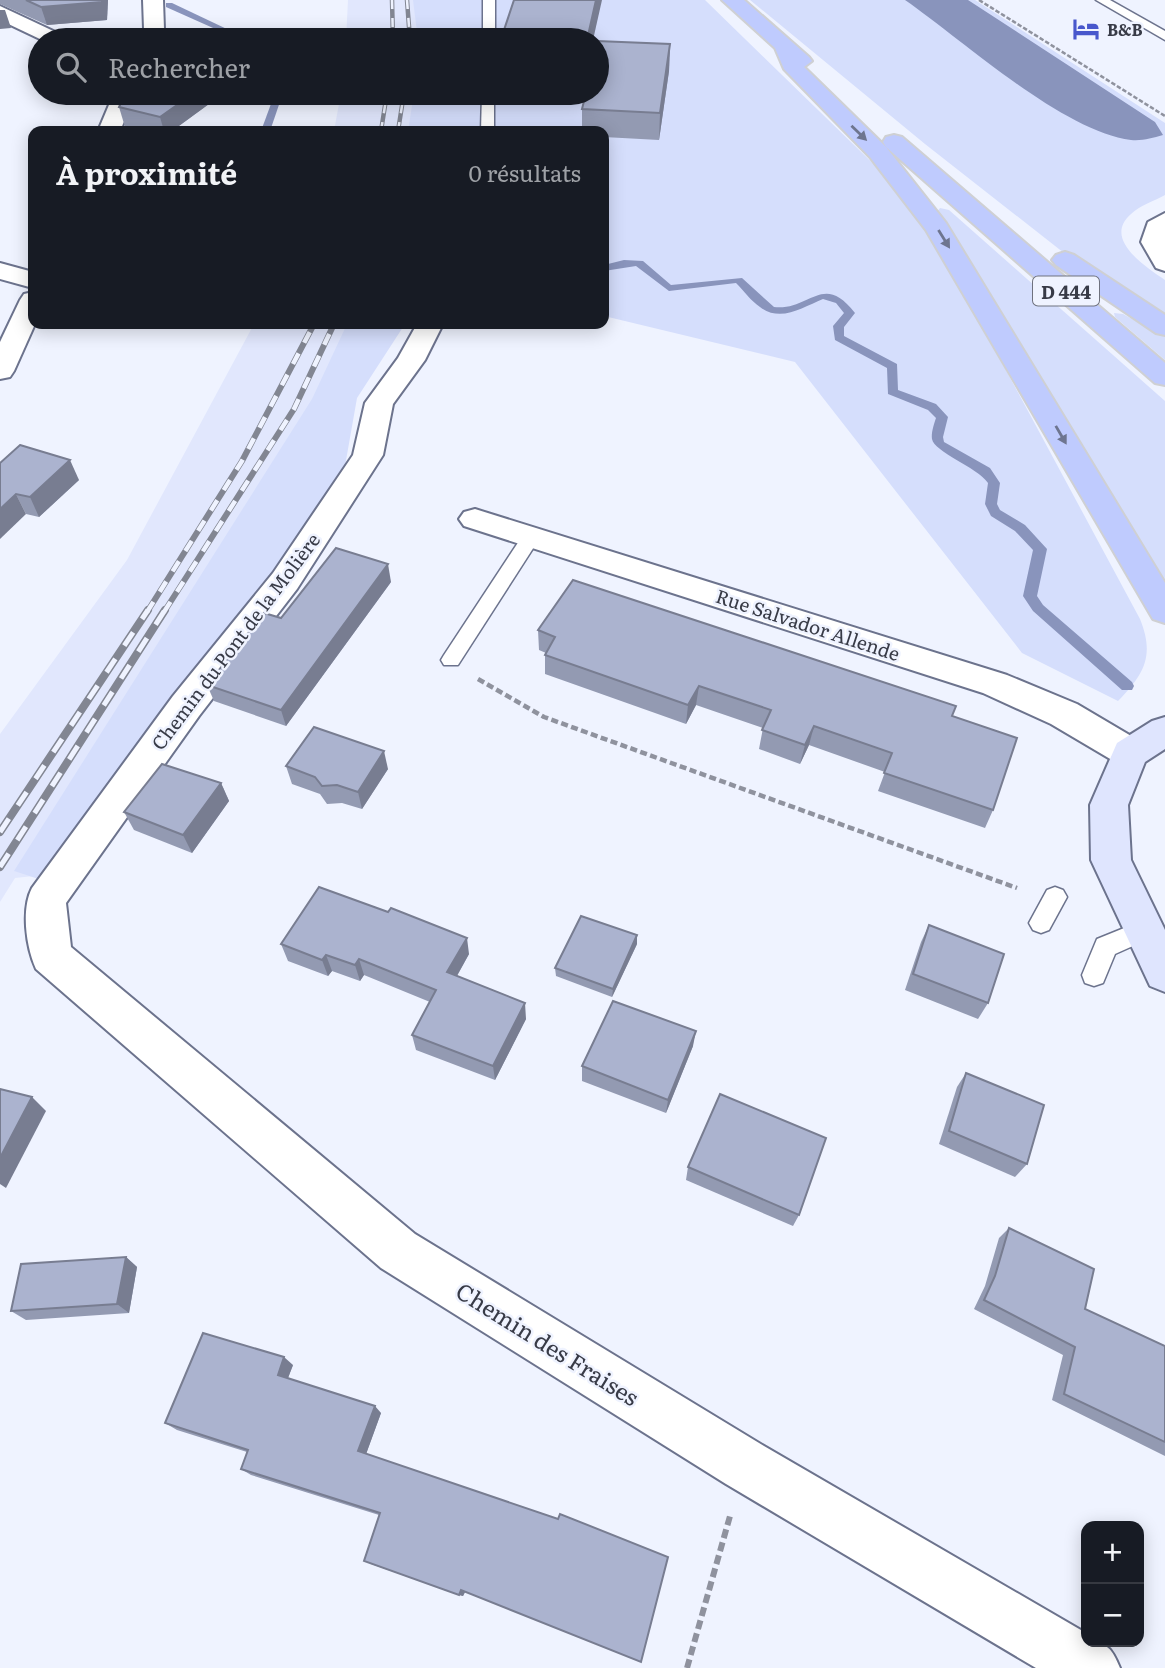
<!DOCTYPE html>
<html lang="fr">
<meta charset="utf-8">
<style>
body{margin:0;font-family:Literata,serif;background:#20242c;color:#f1f3f6}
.controls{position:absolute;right:21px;bottom:21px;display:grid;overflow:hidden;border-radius:14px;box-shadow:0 4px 18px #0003}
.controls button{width:63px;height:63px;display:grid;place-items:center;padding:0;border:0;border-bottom:2px solid #363941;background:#171b24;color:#f1f3f6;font:35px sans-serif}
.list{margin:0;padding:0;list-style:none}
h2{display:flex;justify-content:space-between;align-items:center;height:91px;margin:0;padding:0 28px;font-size:30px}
h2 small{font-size:23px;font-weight:400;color:#9ea1a6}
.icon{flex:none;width:38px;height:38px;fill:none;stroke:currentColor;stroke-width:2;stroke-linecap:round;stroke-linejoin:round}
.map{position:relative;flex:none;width:1165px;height:1668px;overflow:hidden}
.search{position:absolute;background:#171b24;box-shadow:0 4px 18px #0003;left:28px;top:28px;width:581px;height:77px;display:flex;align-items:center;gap:18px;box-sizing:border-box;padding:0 24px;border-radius:38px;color:#9ea1a6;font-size:26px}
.panel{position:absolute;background:#171b24;box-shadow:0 4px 18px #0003;left:28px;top:126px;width:581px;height:203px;border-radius:14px}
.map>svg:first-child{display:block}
.built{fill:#e1e7fd}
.green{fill:#d5defc}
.water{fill:#8994bc}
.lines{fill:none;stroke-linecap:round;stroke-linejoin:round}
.stream{fill:#8994bc;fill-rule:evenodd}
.lane-casing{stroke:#6c738d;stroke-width:3}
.street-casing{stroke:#6c738d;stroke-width:4}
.secondary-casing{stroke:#6c738d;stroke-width:4}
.primary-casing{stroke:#cfd0d3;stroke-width:4}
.path-far2{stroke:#8f929e;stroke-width:2.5;stroke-dasharray:4.5 2;stroke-linecap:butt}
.path-far1{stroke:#8f929e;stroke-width:4.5;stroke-dasharray:7 3.5;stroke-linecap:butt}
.path{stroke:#8f929e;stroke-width:6;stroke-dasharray:9 4.5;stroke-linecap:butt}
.lane{fill:#fff;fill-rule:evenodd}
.street{fill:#fff;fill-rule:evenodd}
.secondary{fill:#dfe5fe;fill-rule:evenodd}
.primary{fill:#bfcbfe;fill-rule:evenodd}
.rail-far2-casing{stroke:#828692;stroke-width:4.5}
.rail-far1-casing{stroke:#828692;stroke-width:6}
.rail-casing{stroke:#828692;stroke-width:8}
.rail-far2{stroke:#eff3ff;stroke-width:2.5;stroke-dasharray:9;stroke-linecap:butt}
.rail-far1{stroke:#eff3ff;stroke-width:4.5;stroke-dasharray:12;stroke-linecap:butt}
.rail{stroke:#eff3ff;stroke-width:5;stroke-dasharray:16;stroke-linecap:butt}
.wall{fill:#939ab2}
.shaded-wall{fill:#787d91}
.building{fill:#abb3cf;stroke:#787d91;stroke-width:2}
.oneway{fill:#6e7590}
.labels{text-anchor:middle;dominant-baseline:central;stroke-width:5;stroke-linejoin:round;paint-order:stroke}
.far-poi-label{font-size:16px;font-weight:bold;fill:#383b47;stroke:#eff3ff;text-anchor:start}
.shield{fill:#eff3ff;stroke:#6f727e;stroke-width:2}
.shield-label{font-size:18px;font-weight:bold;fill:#383b47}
.street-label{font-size:19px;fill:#383b47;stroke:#eff3ff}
.near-street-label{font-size:23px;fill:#383b47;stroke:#eff3ff}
</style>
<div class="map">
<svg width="1165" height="1668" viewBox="0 0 1165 1668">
<rect width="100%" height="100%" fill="#eff3ff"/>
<g class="built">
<polygon points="348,0 445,0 448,40 346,40"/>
<polygon points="341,93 447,93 440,131 334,131"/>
<polygon points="254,324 379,324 43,875 15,878 0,902 0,734 127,560"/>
</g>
<g class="green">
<path d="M 413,0 L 705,0 L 889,179 L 913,211 L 979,320 L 1140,619 C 1155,656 1144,674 1118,701 L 1022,653 L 795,362 L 604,316 L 604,131 L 486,131 L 484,98 L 482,131 L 408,131 L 414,93 L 597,93 L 597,40 L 418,40 Z"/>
<path d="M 750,0 L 975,0 L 1165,123 L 1165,195 C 1154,201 1139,206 1131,214 C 1102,239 1146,267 1165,280 L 1165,319 L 1101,282 L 925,144 Z"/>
<polygon points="940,208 949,210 1165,401 1165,582 937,212"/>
<polygon points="1114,313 1123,314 1165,337 1165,360 1115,317"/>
<polygon points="347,324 405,324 357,398 345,466 283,566 51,883 14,871 312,399"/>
</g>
<path class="water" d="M 905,0 L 968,0 L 1155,122 L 1163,135 C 1152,138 1143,141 1131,140 C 1062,131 964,41 905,0 Z"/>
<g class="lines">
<g class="stream">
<polygon points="166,3 172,3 250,40 240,40 166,7"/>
<polygon points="275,93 283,93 270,131 261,131"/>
<path d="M 624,260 L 643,261 L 671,285 L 742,278 L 774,307 C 810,311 823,271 855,313 L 844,327 L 844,336 L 897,364 L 898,390 L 936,404 L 948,417 L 943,437 L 944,442 L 990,468 L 1000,483 L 997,504 L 1000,510 L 1025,525 L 1047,549 L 1037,596 L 1043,605 L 1132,682 L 1134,686 L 1132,690 L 1122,690 L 1033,611 L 1023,596 L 1033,550 L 1015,531 L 991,516 L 985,504 L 988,483 C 977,467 934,452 932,439 C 931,433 934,424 936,418 L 928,410 L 888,394 L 887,368 L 835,340 L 833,326 L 844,313 L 836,303 L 823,299 C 803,307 781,323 760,307 C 751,301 744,291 736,283 L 669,291 L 636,266 L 604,271 L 604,265 Z"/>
</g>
<g class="lane-casing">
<g id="lane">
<rect x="483" y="0" width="12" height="40"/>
<polygon points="1096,0 1110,0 1165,31 1165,40"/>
<polygon points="482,93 494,93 494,131 481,131"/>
<polygon points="532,530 541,536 458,665 444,665 441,660 444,655 525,532"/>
<polygon points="1055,887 1063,890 1067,897 1049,930 1041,933 1033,930 1029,923 1047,890"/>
<polygon points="1144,920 1153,923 1156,930 1153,937 1115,954 1103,983 1094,986 1085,983 1082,975 1097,939"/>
</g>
</g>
<g class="street-casing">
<g id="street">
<polygon points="143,0 163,0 164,29 159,40 139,40 144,29"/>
<polygon points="0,6 64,36 67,40 42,40 0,20"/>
<polygon points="114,93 136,93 120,131 98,131"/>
<polygon points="1165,213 1165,271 1156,268 1141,242 1148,222"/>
<polygon points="0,263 33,272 33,288 0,279"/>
<polygon points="33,292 35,324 14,371 10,377 0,379 0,342 20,300 24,294"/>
<path d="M 417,324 L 443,324 L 425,360 L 393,404 L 383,455 L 297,589 L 199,716 L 66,903 L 71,947 L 415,1234 L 764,1446 L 1086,1633 L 1086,1642 C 1108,1642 1112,1649 1120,1668 L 1036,1668 L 726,1484 L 381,1268 L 36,969 C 26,947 21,909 32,888 L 173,696 L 273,573 L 353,455 L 365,403 L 398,358 Z"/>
<polygon points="475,509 1007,675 1077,704 1143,743 1148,753 1143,763 1130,767 1117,763 1051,724 983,693 464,526 459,519 464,512"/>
</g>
</g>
<g class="secondary-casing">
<polygon id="secondary" points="1165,717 1165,749 1145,762 1128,805 1131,860 1165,930 1165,992 1150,986 1091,860 1090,805 1117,743 1152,721"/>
</g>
<g class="primary-casing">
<g id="primary">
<polygon points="722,0 744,0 809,57 812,61 804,67 886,147 946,223 1165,583 1165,623 1153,619 926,230 870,157 784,69 775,48"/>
<polygon points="894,135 902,137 1165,363 1165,385 1155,383 886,147 883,142 886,137"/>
<polygon points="1065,252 1074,255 1165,315 1165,335 1156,333 1056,265 1052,260 1056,255"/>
</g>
</g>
<polyline class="path-far2" points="979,0 1165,116"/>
<polyline class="path-far1" points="478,679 544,717 1017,888"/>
<polyline class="path" points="687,1668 730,1516"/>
<use href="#lane" class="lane"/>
<use href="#street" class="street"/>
<use href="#secondary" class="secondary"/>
<use href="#primary" class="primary"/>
<g class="rail-far2-casing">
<g id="rail-far2">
<polyline points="392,0 393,40"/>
<polyline points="407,0 410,40"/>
<polyline points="381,131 387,93"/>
<polyline points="398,131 404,93"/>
</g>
</g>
<g class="rail-far1-casing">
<g id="rail-far1">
<polyline points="147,612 242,461 314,324"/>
<polyline points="164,612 294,409 334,324"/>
</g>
</g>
<g class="rail-casing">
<g id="rail">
<polyline points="0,832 148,610"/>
<polyline points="0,867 165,610"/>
</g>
</g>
<use href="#rail-far2" class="rail-far2"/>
<use href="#rail-far1" class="rail-far1"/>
<use href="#rail" class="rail"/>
</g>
<g class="wall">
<polygon points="0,0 108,0 107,20 47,25 0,4"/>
<polygon points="670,44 669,71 659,140 604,137 604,131 582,131 582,109"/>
<polygon points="224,93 172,131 144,131 125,127 119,107"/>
<polygon points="0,463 79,480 39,517 26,514"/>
<polygon points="391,582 286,726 214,701 207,685"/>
<polygon points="538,630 952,716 993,810 985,828 878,791 885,772 809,745 800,764 759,749 763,728 696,705 686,724 545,674 545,655 546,653 539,650"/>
<polygon points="286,766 388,769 362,809 342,803 327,804 320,794 292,784"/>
<polygon points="221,783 229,801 192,853 134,830 124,812"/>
<polygon points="929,925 988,1003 978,1019 905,990 921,942"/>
<polygon points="281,944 469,954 457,976 526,1019 495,1080 416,1050 412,1035 430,1002 364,975 360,981 332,971 328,976 288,961"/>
<polygon points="637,944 612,997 556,976 555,968"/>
<polygon points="693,1046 666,1113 582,1081 582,1066"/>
<polygon points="966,1073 1027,1164 1015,1177 939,1144 957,1087"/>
<polygon points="688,1167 799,1215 793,1226 686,1180"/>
<polygon points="1009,1228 1085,1309 1165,1346 1165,1456 1052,1400 1063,1355 974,1309 985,1286 999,1238"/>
<polygon points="126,1257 137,1267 129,1313 26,1320 11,1311"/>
<polygon points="293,1365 288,1378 381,1413 366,1454 668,1557 465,1592 463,1596 371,1564 379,1515 251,1475 241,1469 247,1452 177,1430 165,1423"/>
</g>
<g class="shaded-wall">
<polygon points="102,0 108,0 107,20 47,25 41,7"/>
<polygon points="596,0 602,0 593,40 587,40"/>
<polygon points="0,10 5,10 11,28 0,29"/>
<polygon points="670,44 669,71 659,140 660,113"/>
<polygon points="194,93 224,93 172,131 164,131 160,117"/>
<polygon points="70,460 79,480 39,517 30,497"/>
<polygon points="16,494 26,514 0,539 0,509"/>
<polygon points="388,564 391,582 286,726 281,710"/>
<polygon points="699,686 696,705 686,724 688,705"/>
<polygon points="814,726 809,745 800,764 805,745"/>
<polygon points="384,751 388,769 362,809 358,792"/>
<polygon points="221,783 229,801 192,853 183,835"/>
<polygon points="637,935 637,944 612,997 613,989"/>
<polygon points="467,938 469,954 450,988 447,972"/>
<polygon points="326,955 332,971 328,976 322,960"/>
<polygon points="359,959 364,975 360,981 355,965"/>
<polygon points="525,1003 526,1019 495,1080 493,1066"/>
<polygon points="696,1031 693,1046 666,1113 668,1100"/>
<polygon points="32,1097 46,1111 6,1188 0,1184 0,1158"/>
<polygon points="126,1257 137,1267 129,1313 117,1304"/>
<polygon points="284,1357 293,1365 286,1383 278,1375"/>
<polygon points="375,1406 381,1413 365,1457 358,1451"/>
<polygon points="461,1590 465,1592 463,1596 459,1595"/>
</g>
<g class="building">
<polygon points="26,0 102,0 102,2 41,7"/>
<polygon points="514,0 596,0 587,40 501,39"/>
<polygon points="597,41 670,44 660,113 582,109 586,93 597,93"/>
<polygon points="127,93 194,93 160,117 119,107 125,94"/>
<polygon points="20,445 70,460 30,497 16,494 0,509 0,463"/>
<polygon points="336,548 388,564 281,710 207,685 264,613 281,618"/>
<polygon points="573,580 956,706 952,716 1017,738 993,810 884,773 892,753 814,726 805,745 762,730 771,710 699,686 688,705 545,655 555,637 538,630"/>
<polygon points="314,727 384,751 358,792 337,785 322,786 315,777 286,766"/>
<polygon points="162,764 221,783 183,835 124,812"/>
<polygon points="319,887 388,912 391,908 467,938 447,972 525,1003 493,1066 412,1035 436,990 359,959 355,965 326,955 322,960 281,944"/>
<polygon points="581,916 637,935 613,989 555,968"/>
<polygon points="929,925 1004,954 988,1003 913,974"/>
<polygon points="613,1001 696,1031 668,1100 582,1066"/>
<polygon points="966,1073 1044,1105 1027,1164 949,1131"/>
<polygon points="0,1089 32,1097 0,1158"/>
<polygon points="720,1094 826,1138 799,1215 688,1167"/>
<polygon points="1009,1228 1094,1269 1085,1309 1165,1346 1165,1442 1064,1394 1075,1347 984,1300 995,1276"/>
<polygon points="126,1257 117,1304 11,1311 21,1264"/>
<polygon points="203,1333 284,1357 278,1375 375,1406 358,1451 558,1519 560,1514 668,1557 641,1662 461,1590 459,1595 364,1561 380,1513 241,1469 248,1450 165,1423"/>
</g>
<defs><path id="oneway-solid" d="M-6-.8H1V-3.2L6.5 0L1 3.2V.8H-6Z" transform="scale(1.75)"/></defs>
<g class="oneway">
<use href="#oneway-solid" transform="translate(859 133) rotate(44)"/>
<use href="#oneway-solid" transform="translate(944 239) rotate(58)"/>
<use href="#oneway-solid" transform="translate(1061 435) rotate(60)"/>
</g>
<defs>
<g id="hotel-bare" transform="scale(2.1)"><path d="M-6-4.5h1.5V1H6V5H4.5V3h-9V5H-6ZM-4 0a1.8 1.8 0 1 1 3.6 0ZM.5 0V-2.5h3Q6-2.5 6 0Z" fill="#4857cc" stroke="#eff3ff" stroke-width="2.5" paint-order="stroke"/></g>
</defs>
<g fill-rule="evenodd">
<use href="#hotel-bare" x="1086" y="29"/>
</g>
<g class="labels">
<g class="far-poi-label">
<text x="1107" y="29">B&amp;B</text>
</g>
<rect class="shield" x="1033" y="276.5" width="66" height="29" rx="5"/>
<g class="shield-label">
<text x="1066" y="291">D 444</text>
</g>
<g class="street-label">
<text transform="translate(808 624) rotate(18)">Rue Salvador Allende</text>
<text transform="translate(235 641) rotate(-53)">Chemin du Pont de la Molière</text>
</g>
<g class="near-street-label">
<text transform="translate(548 1343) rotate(32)">Chemin des Fraises</text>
</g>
</g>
</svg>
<div class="controls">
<button>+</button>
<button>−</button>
</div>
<div class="search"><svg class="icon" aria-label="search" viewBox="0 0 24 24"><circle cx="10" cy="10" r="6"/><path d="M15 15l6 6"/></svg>Rechercher</div>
<section class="panel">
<h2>À proximité<small>0 résultats</small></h2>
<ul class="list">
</ul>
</section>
</div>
